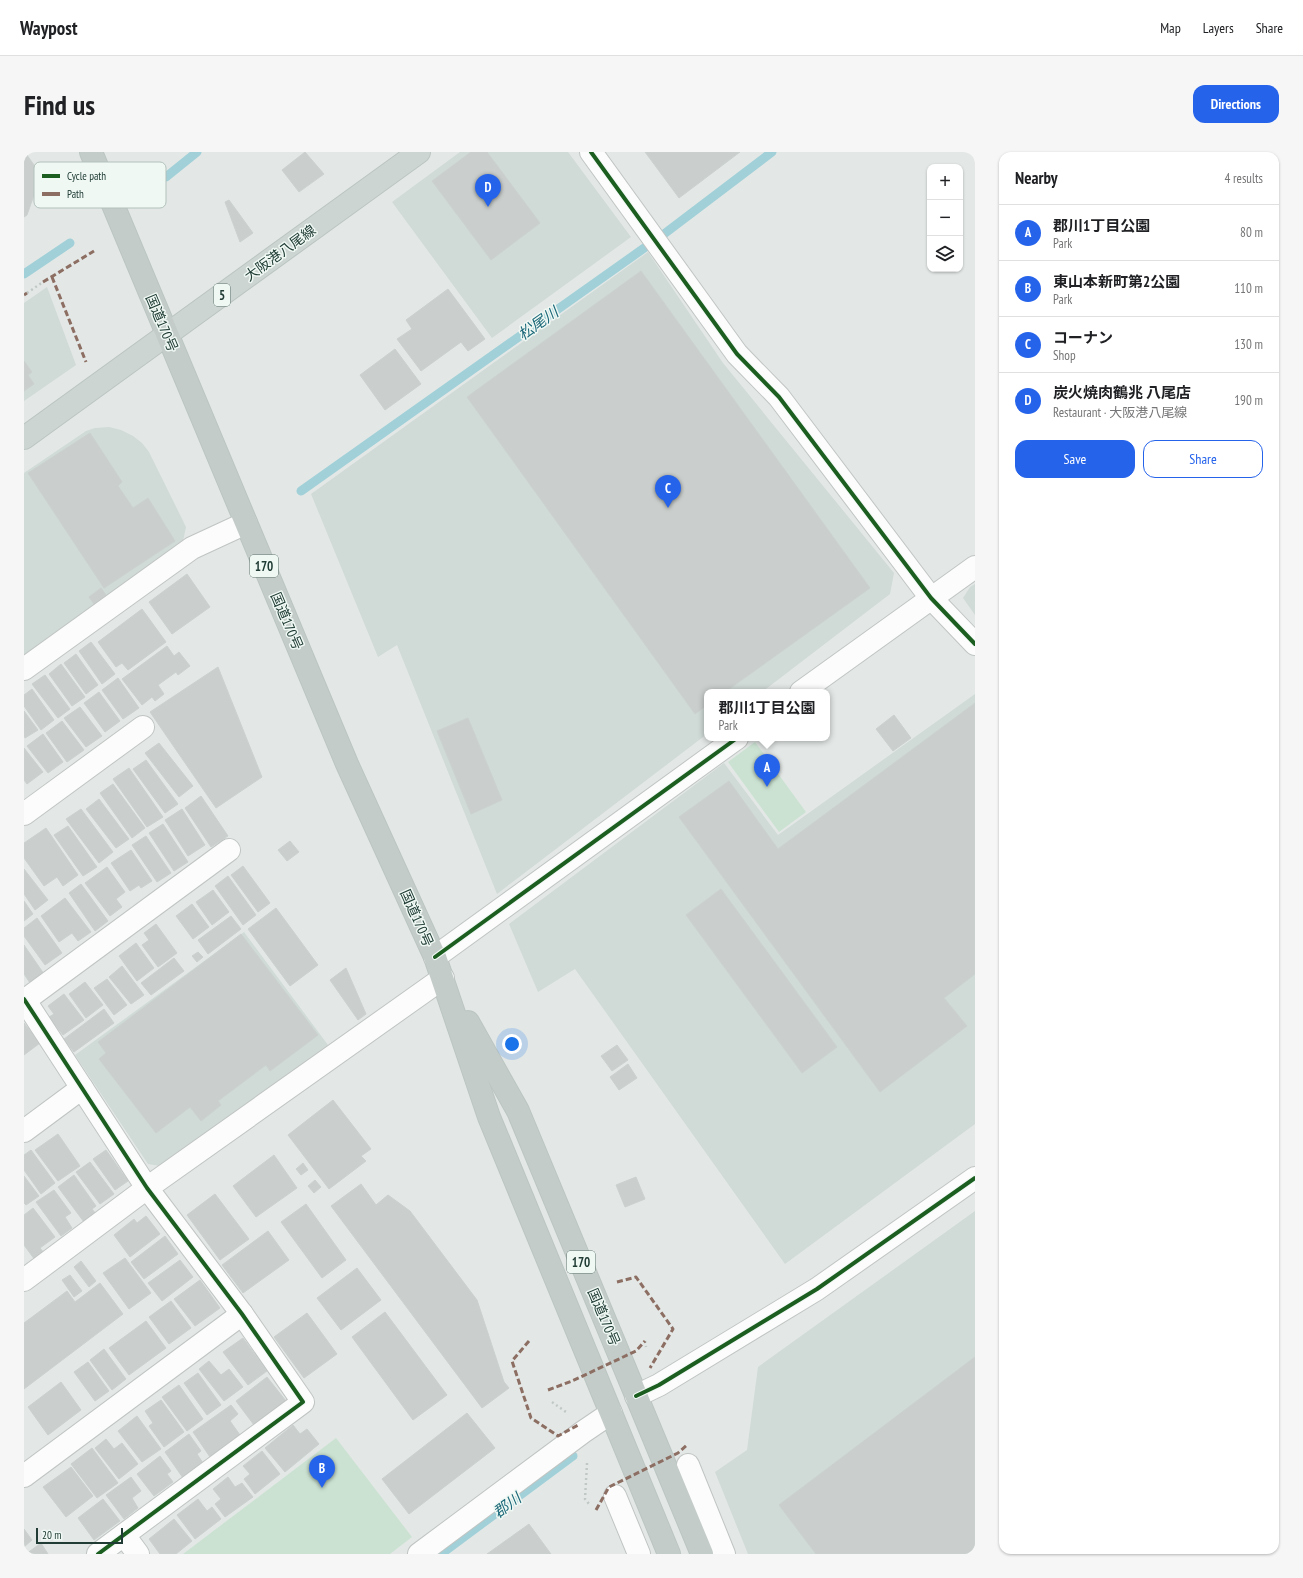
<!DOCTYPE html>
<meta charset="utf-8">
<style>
body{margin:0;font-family:"PT Sans Narrow","Noto Sans JP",sans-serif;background:#f6f6f6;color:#202124}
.controls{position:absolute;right:12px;top:12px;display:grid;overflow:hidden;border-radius:8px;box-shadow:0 1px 3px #0004}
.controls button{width:36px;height:36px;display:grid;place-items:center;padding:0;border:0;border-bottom:1px solid #e0e0e0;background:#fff;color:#202124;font:20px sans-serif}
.scale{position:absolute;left:12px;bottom:10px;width:87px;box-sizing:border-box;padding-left:4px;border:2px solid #203c35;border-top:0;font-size:11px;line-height:14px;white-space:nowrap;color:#203c35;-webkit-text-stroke:3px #f0f8f4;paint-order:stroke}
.you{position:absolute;left:488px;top:892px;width:14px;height:14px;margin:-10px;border:3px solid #fff;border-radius:50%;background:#1a73e8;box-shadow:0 0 0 6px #1a73e833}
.badge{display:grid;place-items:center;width:26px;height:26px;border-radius:50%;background:#2563eb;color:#fff;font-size:13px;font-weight:700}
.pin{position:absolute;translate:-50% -33px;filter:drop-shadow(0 1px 2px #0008)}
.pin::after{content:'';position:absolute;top:21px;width:14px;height:12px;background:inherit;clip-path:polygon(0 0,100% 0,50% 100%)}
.popup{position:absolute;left:680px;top:537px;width:126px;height:52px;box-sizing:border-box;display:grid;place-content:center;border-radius:8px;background:#fff;filter:drop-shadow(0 1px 3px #0005);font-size:13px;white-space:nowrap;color:#757577}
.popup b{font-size:15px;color:#202124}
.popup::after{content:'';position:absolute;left:50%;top:100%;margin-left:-8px;border:8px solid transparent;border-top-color:#fff}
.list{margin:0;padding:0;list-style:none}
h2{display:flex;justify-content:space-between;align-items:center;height:52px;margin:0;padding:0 16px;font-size:17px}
h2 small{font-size:13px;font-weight:400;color:#757577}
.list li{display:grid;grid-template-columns:26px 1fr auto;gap:12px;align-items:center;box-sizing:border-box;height:56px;padding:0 16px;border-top:1px solid #e0e0e0}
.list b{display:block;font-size:15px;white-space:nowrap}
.list p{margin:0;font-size:13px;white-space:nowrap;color:#757577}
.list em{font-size:13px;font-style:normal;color:#757577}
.actions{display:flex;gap:8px;padding:12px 16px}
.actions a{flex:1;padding:9px 0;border:1px solid #2563eb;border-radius:12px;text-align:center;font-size:14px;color:#2563eb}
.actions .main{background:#2563eb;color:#fff}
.icon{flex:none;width:22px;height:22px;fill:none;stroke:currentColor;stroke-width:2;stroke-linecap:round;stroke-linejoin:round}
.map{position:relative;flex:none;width:951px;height:1402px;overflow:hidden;border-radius:12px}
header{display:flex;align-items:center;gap:24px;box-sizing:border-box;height:56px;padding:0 20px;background:#fff;border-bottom:1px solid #e0e0e0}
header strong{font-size:19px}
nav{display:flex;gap:22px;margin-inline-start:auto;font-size:14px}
.intro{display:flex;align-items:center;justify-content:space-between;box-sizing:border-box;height:96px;padding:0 24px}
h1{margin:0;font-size:28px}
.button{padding:10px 18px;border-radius:12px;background:#2563eb;color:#fff;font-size:14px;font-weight:700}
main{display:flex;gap:24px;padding:0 24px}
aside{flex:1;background:#fff;border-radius:12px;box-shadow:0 1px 3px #0004}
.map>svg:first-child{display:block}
.built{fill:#d0dad6}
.green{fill:#cbe2d2}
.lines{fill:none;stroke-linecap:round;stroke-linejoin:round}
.stream{stroke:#a2d0d8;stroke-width:9}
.building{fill:#cacfcd;stroke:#cbd1cf}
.minor-casing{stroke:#c0c5c3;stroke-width:24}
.tertiary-casing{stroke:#c0c5c3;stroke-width:24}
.primary-casing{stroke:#bbc5c2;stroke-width:24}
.trunk-casing{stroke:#bbc5c2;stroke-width:24}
.path{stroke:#c0c8c6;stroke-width:2.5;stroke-dasharray:2 3;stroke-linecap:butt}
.minor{stroke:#fbfcfb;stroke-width:22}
.tertiary{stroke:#fbfcfb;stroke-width:22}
.primary{stroke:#cdd5d2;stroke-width:22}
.trunk{stroke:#c4ccc9;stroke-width:22}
.quiet{stroke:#8d6e63;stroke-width:3;stroke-dasharray:6 3;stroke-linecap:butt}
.cycleway-casing{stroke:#f0f8f4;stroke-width:6}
.cycleway{stroke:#1b5e20;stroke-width:4}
.labels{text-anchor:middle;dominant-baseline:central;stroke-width:3;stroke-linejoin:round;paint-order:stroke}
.shield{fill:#f0f8f4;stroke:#5e746e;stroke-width:1}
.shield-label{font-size:13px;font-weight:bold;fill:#203c35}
.street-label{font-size:14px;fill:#203c35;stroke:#f0f8f4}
.water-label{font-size:15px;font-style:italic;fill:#196778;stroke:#f0f8f4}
.key{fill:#f0f8f4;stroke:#b2c0bb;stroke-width:1}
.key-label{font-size:11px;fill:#203c35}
</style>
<header>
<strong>Waypost</strong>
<nav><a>Map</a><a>Layers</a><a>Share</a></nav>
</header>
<div class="intro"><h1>Find us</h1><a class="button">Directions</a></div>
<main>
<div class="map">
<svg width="951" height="1402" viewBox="0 0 951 1402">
<rect width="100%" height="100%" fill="#e3e8e6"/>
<g class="built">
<polygon points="436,0 544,0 607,85 468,186 368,50"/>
<polygon points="624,100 699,211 870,421 866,442 738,540 683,540 683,582 473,742 373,493 354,505 287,342"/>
<polygon points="23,135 52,213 0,249 0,151"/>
<polygon points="85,275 97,278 109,284 118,291 125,300 162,375 159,389 0,504 0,321 62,279 71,276"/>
<polygon points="951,432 951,463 939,446 946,435"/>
<polygon points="951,542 951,972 761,1112 551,817 514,840 485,772 700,611 754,683"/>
<polygon points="220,780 304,893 142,1015 124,1012 51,903"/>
<polygon points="951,1059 951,1402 724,1402 691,1320 723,1298 734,1215"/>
</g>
<g class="green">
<polygon points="731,590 782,660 755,680 704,610"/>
<polygon points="312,1286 388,1385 366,1402 159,1402"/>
</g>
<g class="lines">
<g class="stream">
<polyline points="142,25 173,0"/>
<polyline points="0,122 46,91"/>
<polyline points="277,339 640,82 748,0"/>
<polyline points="417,1402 549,1304"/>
</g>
</g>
<g class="building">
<polygon points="281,0 300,22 275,40 258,18"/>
<polygon points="447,0 463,0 516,71 467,108 408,29"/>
<polygon points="621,0 716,0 655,46"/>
<polygon points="3,3 17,23 3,63 0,65 0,5"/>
<polygon points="205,48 229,81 216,90 201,50"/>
<polygon points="617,119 846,436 701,540 683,540 683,553 671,562 443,245"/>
<polygon points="424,137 461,187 444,199 437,190 397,219 373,187 388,177 382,168"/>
<polygon points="371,197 397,232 361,258 336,223"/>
<polygon points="0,209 8,220 4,223 10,232 0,239"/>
<polygon points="66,281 98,330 94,334 109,356 124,346 151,389 80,436 4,321"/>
<polygon points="163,422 186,455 148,482 125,450"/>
<polygon points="77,436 82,443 70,452 65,445"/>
<polygon points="118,457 142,490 104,518 98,511 92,515 74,490"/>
<polygon points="67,490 91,522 78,532 55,499"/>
<polygon points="143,494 150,504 155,500 166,514 154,523 152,520 134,533 140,542 131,549 128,545 118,553 98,527"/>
<polygon points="52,502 74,533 62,542 40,511"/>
<polygon points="37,512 61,545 48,554 25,522"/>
<polygon points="194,515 238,625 192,656 126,560"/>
<polygon points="21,523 46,557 34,566 8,532"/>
<polygon points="94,526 115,556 99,567 78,538"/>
<polygon points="8,537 30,568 17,578 0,554 0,543"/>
<polygon points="75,540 96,569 81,580 60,551"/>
<polygon points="951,551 951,822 920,846 943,874 856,940 655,665 705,629 754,697"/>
<polygon points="56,555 78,584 62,595 40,566"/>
<polygon points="0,559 14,578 1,586 0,584"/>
<polygon points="870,563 887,586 869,599 852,577"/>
<polygon points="444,566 478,648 447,662 413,579"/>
<polygon points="38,569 60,598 43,610 22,581"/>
<polygon points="19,582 39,610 24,621 3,594"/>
<polygon points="135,591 169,634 155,645 121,601"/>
<polygon points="0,596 19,620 3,632 0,628"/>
<polygon points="122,608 154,652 141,661 109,617"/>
<polygon points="105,616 139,665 123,675 89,627"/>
<polygon points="89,632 121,676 108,686 76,641"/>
<polygon points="177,644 204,684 187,695 161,656"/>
<polygon points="75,647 105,687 92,696 62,657"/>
<polygon points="57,657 89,700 75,711 42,667"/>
<polygon points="158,657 181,693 164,704 141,668"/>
<polygon points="139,672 164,710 150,719 125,681"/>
<polygon points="44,674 73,715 59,724 30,683"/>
<polygon points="22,676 54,723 39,734 33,725 20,734 0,706 0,691"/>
<polygon points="122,684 147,721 133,730 108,693"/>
<polygon points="266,689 275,700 263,709 254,698"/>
<polygon points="107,698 128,729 117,736 115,733 106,739 87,711"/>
<polygon points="219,714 246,751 234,760 207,723"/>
<polygon points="83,715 101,740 92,747 98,755 86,764 61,731"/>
<polygon points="0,717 24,748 11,758 0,742"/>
<polygon points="204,724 232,763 219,773 191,734"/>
<polygon points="57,732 84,769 71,779 45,741"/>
<polygon points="697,737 813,895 778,921 662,763"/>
<polygon points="189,738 205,760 188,773 172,750"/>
<polygon points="41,746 67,780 54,789 48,781 35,790 17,764"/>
<polygon points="0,749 9,762 0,769"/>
<polygon points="168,752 185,775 169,787 152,764"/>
<polygon points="252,756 294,813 266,834 224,777"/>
<polygon points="207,764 217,777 184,802 174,788"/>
<polygon points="13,766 38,801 21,813 0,784 0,776"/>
<polygon points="132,772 153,801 134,815 118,793 125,788 120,781"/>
<polygon points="217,782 294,883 246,919 242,913 194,949 197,953 177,969 166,955 132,981 75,907 82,901 74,890"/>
<polygon points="112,791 130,816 113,829 95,804"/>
<polygon points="0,793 20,822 6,831 0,822"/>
<polygon points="174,800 179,805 173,810 168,804"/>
<polygon points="150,806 160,819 127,843 117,831"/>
<polygon points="98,814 120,843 107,852 85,825"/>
<polygon points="322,816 342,862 334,868 306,828"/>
<polygon points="83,827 103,853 90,863 70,836"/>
<polygon points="61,830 79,853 62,866 45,842"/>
<polygon points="40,842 60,868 39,883 25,865 30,862 24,854"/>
<polygon points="80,857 90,871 50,900 40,887"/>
<polygon points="0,871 16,891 0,903"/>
<polygon points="593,893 604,908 588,919 577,904"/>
<polygon points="604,912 613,926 595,938 586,925"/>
<polygon points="309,948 347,997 337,1004 342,1009 305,1037 264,983"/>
<polygon points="34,982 56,1014 34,1029 11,998"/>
<polygon points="7,998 31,1031 17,1042 0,1018 0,1003"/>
<polygon points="82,998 104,1029 91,1038 69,1007"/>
<polygon points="250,1003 273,1036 232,1065 209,1034"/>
<polygon points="66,1010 90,1042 76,1052 52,1020"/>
<polygon points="279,1011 284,1018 277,1023 272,1017"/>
<polygon points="50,1023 72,1054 68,1057 72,1062 60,1070 34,1035"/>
<polygon points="0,1024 15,1044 2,1053 0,1051"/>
<polygon points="612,1025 621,1047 601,1055 592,1033"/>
<polygon points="291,1028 297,1035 290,1041 284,1034"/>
<polygon points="337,1032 352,1053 364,1043 386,1059 453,1148 480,1230 485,1236 458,1256 307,1054"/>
<polygon points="30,1038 47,1061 41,1065 48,1076 37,1084 12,1050"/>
<polygon points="191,1042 225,1087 196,1108 163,1063"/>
<polygon points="282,1052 322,1108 298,1126 257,1070"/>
<polygon points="9,1056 31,1085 16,1096 20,1101 11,1108 0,1093 0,1063"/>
<polygon points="122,1064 136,1082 106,1105 90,1083 110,1067 113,1071"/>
<polygon points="244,1079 265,1108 219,1141 198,1113"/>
<polygon points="141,1084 154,1102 120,1127 107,1110"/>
<polygon points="101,1106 127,1141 105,1157 79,1121"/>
<polygon points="156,1108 169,1125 138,1149 124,1131"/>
<polygon points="57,1109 72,1129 65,1135 50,1115"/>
<polygon points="333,1116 357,1148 317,1178 293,1146"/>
<polygon points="46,1123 58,1139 50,1145 38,1128"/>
<polygon points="176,1128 196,1156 171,1174 150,1147"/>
<polygon points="76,1131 99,1162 0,1237 0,1171 43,1139 51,1150"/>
<polygon points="147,1149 167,1176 145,1192 125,1165"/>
<polygon points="361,1160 423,1243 389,1268 328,1185"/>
<polygon points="283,1161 313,1202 280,1226 250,1185"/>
<polygon points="122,1169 142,1196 105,1223 85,1196"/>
<polygon points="219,1186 243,1219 224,1233 199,1200"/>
<polygon points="80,1197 102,1227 88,1238 66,1208"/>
<polygon points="951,1205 951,1402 792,1402 755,1353"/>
<polygon points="185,1209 197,1223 205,1217 219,1235 200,1249 175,1217"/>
<polygon points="64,1210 85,1239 71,1249 50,1220"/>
<polygon points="174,1221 197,1253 183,1263 160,1231"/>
<polygon points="243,1225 262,1249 230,1273 212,1249"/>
<polygon points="37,1230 57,1258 24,1283 4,1255"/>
<polygon points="155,1233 179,1267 163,1279 138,1245"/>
<polygon points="137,1248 160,1280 140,1295 125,1274 129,1271 121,1259"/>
<polygon points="207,1253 214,1262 206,1269 216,1283 186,1305 169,1280"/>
<polygon points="443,1261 471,1296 385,1362 358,1327"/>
<polygon points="113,1264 137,1297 118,1310 94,1279"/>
<polygon points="269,1273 276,1282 283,1277 295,1292 261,1320 241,1296"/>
<polygon points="165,1282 177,1299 173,1302 179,1311 159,1326 141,1300"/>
<polygon points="82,1287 90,1297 98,1291 114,1312 95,1327 71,1296"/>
<polygon points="68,1296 94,1331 73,1346 47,1312"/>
<polygon points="238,1299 256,1322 231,1342 220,1327 226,1322 219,1314"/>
<polygon points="136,1304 147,1319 143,1322 149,1330 130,1344 113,1322"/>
<polygon points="47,1315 69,1344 42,1365 19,1335"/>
<polygon points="107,1325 117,1339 108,1346 114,1356 100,1367 82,1343"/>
<polygon points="204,1325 211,1335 218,1331 229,1345 201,1365 191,1352 197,1347 189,1337"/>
<polygon points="79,1347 96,1369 70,1388 54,1366"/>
<polygon points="174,1347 183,1359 188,1355 197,1367 171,1387 153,1363"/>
<polygon points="150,1367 168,1389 152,1402 136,1402 125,1387"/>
<polygon points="505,1372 527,1402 463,1402"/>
<polygon points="0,1377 8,1388 0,1395"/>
<polygon points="17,1391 24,1402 2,1402"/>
</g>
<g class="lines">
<g class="minor-casing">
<g id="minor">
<polyline points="567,0 713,202 755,245 907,446 951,492"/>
<polyline points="0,517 168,396 222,371"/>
<polyline points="777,540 951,415"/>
<polyline points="0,662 119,575"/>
<polyline points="411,805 713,586"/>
<polyline points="0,847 123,1036 218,1162 279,1250 74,1402"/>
<polyline points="0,849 205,698"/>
<polyline points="0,979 58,936"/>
<polyline points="0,1128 123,1036 419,826"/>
<polyline points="664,1313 700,1402"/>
<polyline points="0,1324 218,1162"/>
<polyline points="591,1344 615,1402"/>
<polyline points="100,1383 114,1402"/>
<polyline points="395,1402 559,1280 587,1261"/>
</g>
</g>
<g class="tertiary-casing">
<polyline id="tertiary" points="612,1244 635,1233 793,1137 951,1026"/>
</g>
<g class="primary-casing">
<polyline id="primary" points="0,286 395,0"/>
</g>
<g class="trunk-casing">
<g id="trunk">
<polyline points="67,0 323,612 411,805 465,965 645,1402"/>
<polyline points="444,870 494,959 678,1402"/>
</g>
</g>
<g class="path">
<polyline points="3,141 19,130"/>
<polyline points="621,1189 622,1195"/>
<polyline points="528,1250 542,1260"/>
<polyline points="563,1311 561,1347 565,1352"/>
</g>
<use href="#minor" class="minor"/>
<use href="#tertiary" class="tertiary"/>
<use href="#primary" class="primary"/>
<use href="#trunk" class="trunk"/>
<g class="quiet">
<polyline points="28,125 62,210"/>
<polyline points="19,130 70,99"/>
<polyline points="0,143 3,141"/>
<polyline points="593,1130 612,1125 649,1177 626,1216"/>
<polyline points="505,1189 488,1209 507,1266 534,1284 556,1272"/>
<polyline points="524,1238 548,1229 612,1199 621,1189"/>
<polyline points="572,1358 585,1335 654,1301 663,1293"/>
</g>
<g class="cycleway-casing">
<g id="cycleway">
<polyline points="567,0 713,202 755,245 907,446 951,492"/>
<polyline points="411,805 713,586"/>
<polyline points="0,847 123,1036 218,1162 279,1250 74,1402"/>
<polyline points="612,1244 635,1233 793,1137 951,1026"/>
</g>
</g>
<use href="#cycleway" class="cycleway"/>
</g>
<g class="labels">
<g class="shield">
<rect x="190" y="132" width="16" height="22" rx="3"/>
<rect x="226" y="403" width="28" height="22" rx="3"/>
<rect x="543" y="1099" width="28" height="22" rx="3"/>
</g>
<g class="shield-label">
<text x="198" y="143">5</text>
<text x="240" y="414">170</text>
<text x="557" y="1110">170</text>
</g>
<g class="street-label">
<text transform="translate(256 101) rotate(-36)">大阪港八尾線</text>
<text transform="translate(138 171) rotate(67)">国道170号</text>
<text transform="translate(263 469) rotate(67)">国道170号</text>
<text transform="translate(393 766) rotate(66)">国道170号</text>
<text transform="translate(580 1165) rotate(67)">国道170号</text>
</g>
<g class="water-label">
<text transform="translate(514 171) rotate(-35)">松尾川</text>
<text transform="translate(483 1353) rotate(-37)">郡川</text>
</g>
</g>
<rect x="10" y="10" width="132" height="46" rx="6" class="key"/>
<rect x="18" y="22" width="18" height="4" fill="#1b5e20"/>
<rect x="18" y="40" width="18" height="4" fill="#8d6e63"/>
<g class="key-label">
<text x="43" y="28">Cycle path</text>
<text x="43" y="46">Path</text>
</g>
</svg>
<div class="controls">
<button>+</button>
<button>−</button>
<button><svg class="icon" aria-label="layers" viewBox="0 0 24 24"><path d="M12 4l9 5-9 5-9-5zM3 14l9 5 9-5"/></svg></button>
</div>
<div class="scale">20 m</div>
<div class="you"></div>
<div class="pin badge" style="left:743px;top:635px">A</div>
<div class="popup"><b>郡川1丁目公園</b>Park</div>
<div class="pin badge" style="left:298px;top:1336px">B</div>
<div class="pin badge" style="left:644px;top:356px">C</div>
<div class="pin badge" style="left:464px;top:55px">D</div>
</div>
<aside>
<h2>Nearby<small>4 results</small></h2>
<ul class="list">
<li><span class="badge">A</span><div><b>郡川1丁目公園</b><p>Park</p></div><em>80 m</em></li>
<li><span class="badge">B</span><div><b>東山本新町第2公園</b><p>Park</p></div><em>110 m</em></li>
<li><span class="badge">C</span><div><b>コーナン</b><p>Shop</p></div><em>130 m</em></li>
<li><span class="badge">D</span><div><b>炭火焼肉鶴兆 八尾店</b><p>Restaurant · 大阪港八尾線</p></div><em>190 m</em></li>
</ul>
<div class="actions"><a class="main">Save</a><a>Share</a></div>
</aside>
</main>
